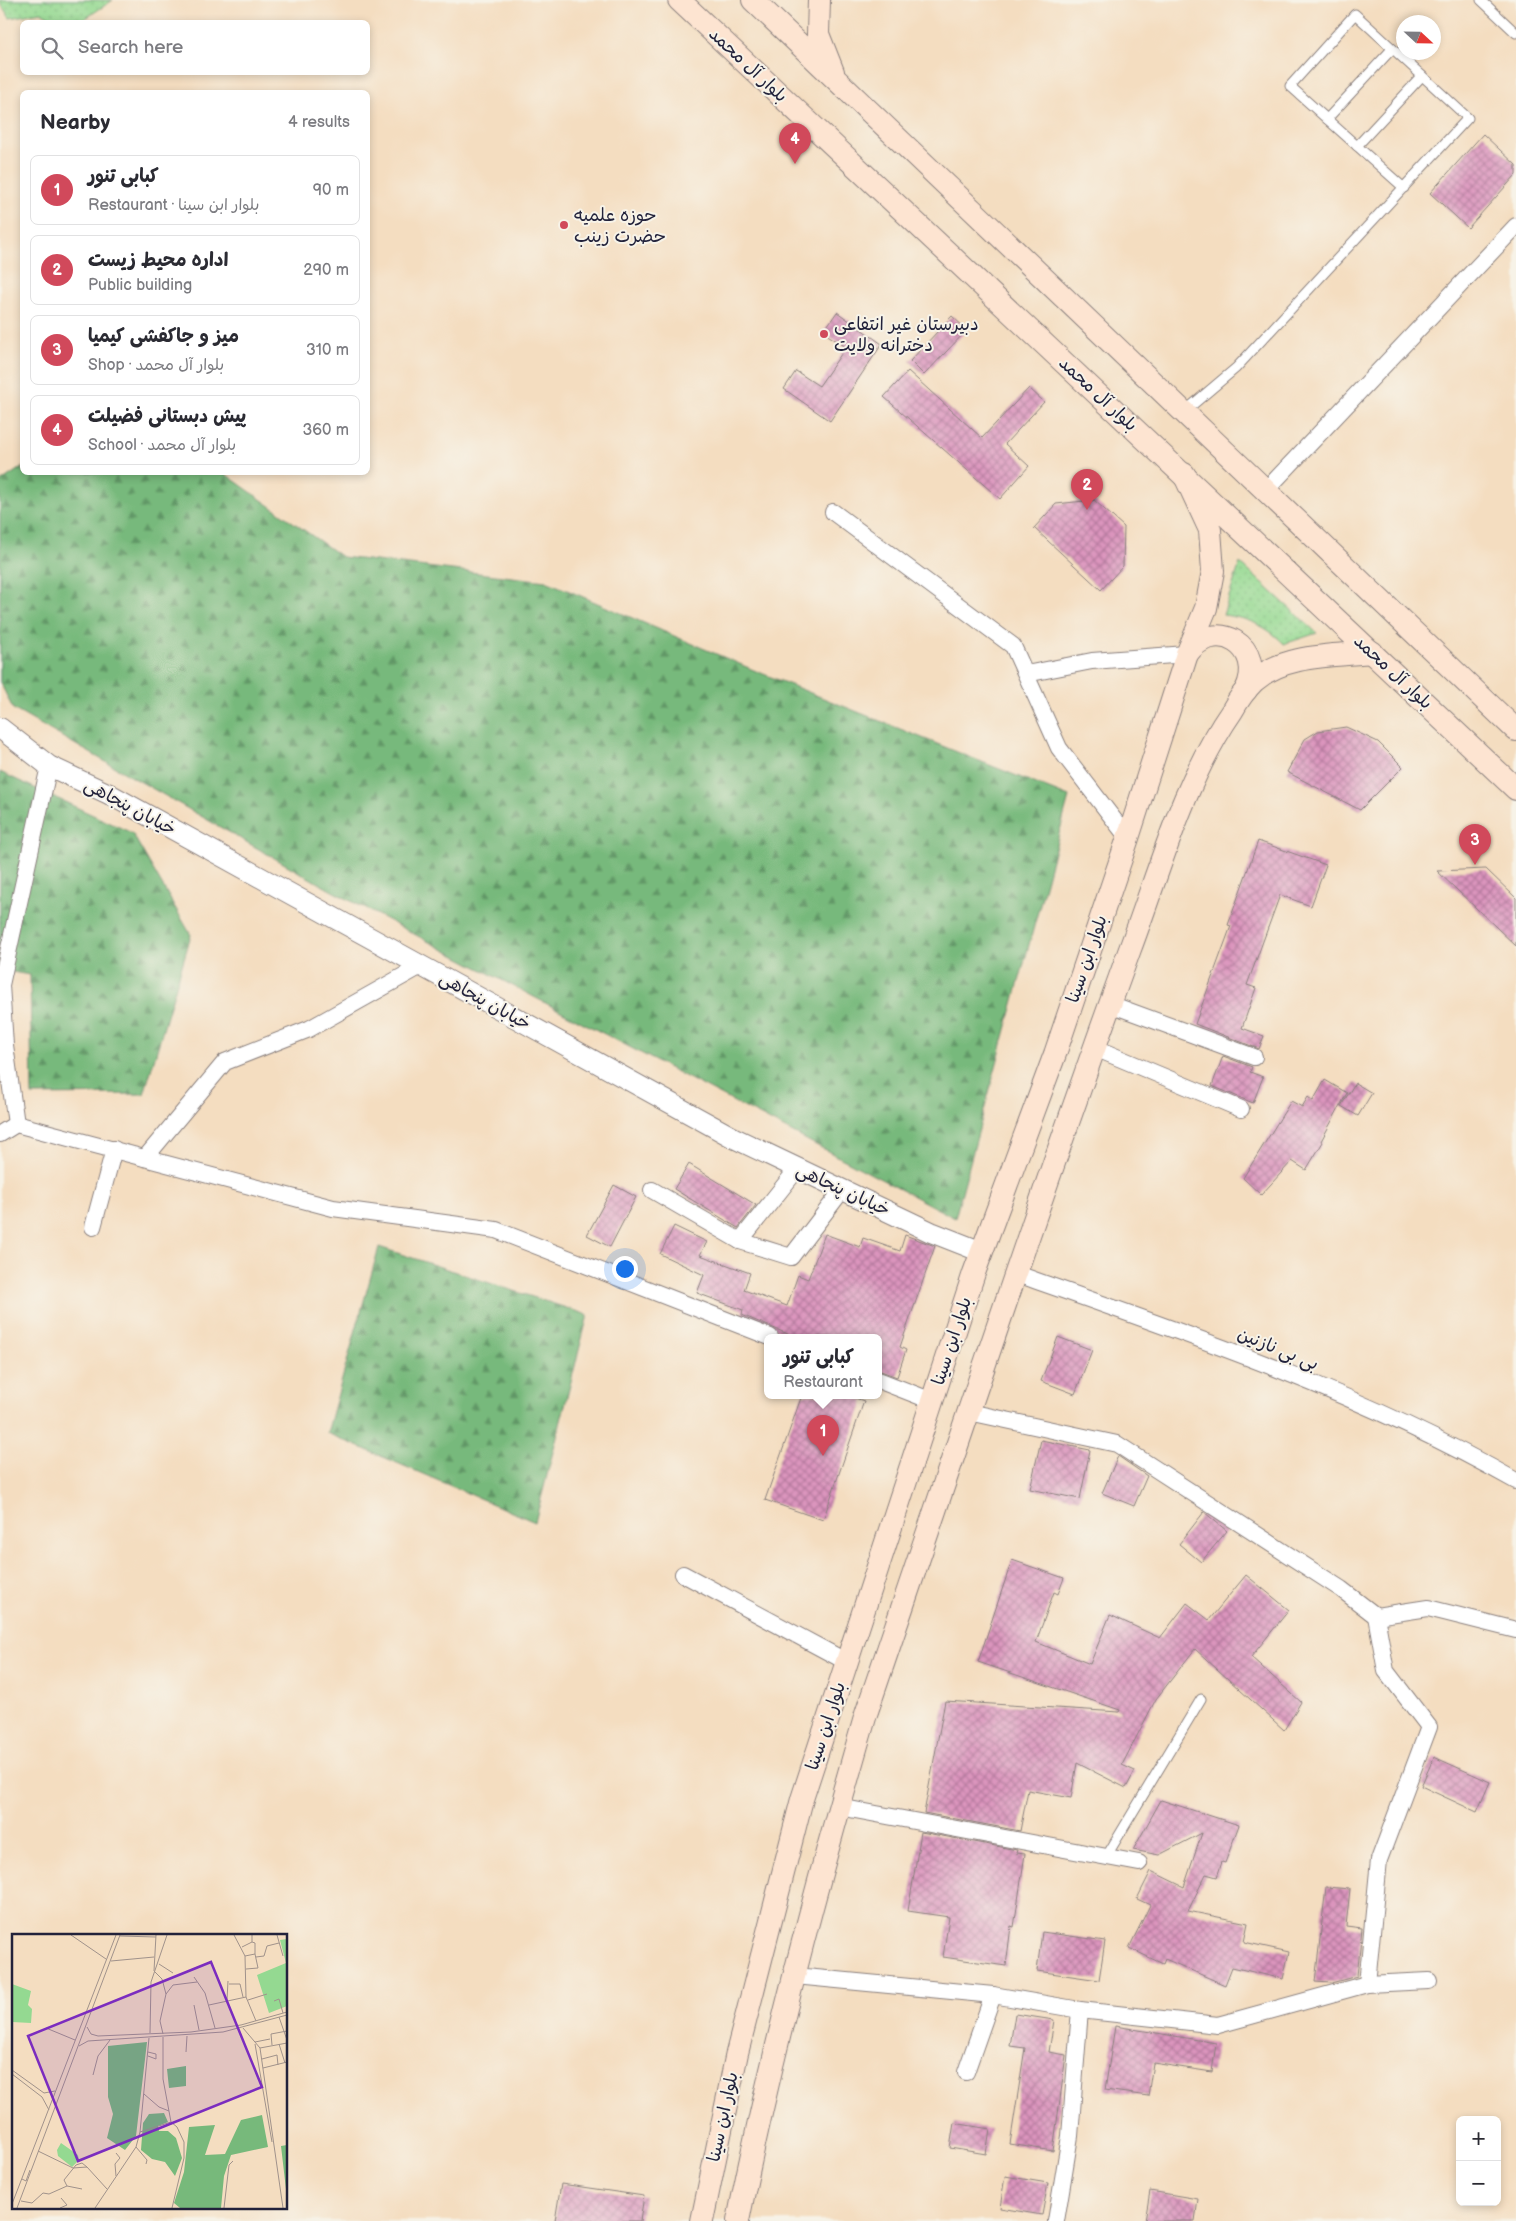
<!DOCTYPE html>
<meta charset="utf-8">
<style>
body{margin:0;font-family:"Balsamiq Sans","Playpen Sans Arabic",sans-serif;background:#f7f7f7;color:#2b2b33}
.controls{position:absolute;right:15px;bottom:15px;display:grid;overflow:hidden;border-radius:8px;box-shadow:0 2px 8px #0003}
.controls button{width:45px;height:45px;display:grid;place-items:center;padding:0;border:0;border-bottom:1px solid #e1e1e2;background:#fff;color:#2b2b33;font:25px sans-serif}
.compass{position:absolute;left:1396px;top:15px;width:45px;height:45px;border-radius:50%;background:#fff;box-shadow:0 2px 8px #0003;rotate:112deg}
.you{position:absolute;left:624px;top:1268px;width:18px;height:18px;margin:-12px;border:4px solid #fff;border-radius:50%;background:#1a73e8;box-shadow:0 0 0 8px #1a73e833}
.badge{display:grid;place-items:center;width:32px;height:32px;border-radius:50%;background:#d1495b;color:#fff;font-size:16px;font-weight:700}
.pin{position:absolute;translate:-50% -41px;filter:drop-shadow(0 1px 2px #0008)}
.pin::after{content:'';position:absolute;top:26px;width:18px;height:15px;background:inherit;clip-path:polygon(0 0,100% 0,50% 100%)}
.popup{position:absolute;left:764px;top:1334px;width:118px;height:65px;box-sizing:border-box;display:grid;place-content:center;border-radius:8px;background:#fff;filter:drop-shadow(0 1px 4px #0005);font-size:16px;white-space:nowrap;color:#7c7c81}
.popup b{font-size:19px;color:#2b2b33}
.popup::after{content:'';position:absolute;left:50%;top:100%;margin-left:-10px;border:10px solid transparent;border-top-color:#fff}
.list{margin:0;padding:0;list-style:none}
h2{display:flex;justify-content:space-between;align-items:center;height:65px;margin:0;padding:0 20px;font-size:21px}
h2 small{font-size:16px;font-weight:400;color:#7c7c81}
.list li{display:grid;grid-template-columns:32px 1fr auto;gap:15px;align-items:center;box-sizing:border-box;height:70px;margin:0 10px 10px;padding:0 10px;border:1px solid #e1e1e2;border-radius:8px}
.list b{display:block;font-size:19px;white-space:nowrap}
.list p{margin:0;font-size:16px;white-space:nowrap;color:#7c7c81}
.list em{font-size:16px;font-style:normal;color:#7c7c81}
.icon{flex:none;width:28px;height:28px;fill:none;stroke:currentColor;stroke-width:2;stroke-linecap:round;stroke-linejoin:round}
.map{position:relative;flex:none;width:1516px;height:2221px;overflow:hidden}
.search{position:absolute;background:#fff;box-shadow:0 2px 8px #0003;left:20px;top:20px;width:350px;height:55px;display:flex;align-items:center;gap:12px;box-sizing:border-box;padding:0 18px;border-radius:8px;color:#7c7c81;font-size:19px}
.panel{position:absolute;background:#fff;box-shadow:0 2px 8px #0003;left:20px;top:90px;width:350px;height:385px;border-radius:8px}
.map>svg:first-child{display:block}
.green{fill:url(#green-dots);stroke:#5b7e66}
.forest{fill:url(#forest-firs);stroke:#4c6e5b}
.building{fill:url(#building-cross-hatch)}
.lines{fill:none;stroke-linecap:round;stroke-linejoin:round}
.service-casing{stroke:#8b807e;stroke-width:11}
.minor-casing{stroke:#8b807e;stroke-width:18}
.tertiary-casing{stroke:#8b807e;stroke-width:22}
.secondary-casing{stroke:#8b807e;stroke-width:24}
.service{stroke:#fff;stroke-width:9}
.minor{stroke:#fff;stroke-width:16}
.tertiary{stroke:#fff;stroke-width:20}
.secondary{stroke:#fde4d1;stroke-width:22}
.poi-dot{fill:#d1495b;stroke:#f7f3e8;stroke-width:2}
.labels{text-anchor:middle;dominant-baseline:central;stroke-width:4;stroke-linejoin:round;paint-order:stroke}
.street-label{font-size:18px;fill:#22223b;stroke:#f7f3e8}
.poi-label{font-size:18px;fill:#22223b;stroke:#f7f3e8;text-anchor:start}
.inset-road{fill:none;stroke:#a0928b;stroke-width:1}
.view{fill:#7b2cbf;fill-opacity:0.15;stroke:#7b2cbf;stroke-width:2.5}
.inset-edge{fill:none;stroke:#22223b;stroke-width:2.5}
</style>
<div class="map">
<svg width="1516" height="2221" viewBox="0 0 1516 2221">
<defs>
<pattern id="green-dots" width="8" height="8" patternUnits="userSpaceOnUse" patternTransform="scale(1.25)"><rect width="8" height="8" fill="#94d991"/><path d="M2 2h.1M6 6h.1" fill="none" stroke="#7fba7e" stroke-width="1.8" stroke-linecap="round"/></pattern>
<pattern id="forest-firs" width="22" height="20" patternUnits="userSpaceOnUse" patternTransform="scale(1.25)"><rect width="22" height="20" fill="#77b97b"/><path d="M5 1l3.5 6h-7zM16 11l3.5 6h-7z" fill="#619666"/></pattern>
<pattern id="building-cross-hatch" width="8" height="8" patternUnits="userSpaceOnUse" patternTransform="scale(1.25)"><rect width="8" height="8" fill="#db94bd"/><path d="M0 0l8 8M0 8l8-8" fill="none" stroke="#b1789b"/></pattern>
</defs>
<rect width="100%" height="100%" fill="#f7f3e8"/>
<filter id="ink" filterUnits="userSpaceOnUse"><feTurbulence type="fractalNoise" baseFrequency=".02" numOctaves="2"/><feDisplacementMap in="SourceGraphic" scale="10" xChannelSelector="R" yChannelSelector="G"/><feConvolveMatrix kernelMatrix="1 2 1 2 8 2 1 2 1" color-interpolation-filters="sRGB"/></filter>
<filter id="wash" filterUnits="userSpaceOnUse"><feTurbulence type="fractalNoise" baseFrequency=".0096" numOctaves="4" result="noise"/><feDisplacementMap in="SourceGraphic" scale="20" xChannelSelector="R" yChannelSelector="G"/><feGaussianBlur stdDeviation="1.12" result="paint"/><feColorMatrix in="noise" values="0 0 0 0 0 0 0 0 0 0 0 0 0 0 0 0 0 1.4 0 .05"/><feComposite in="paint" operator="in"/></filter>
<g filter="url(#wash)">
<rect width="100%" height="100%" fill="#f4ddc0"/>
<g class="green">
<polygon points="0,0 113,0 80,22 58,22 41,12 10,18 0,3"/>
<path d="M 1240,563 L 1317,633 L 1284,644 C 1267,626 1248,618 1223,615 Z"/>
</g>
<g class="forest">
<polygon points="22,467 22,472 224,473 342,557 546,581 756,671 1069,797 955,1218 334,892 13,709 0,682 0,482"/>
<polygon points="0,772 132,833 191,935 144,1094 32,1095 30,975 0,970"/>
<polygon points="379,1247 588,1315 535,1522 327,1433"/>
</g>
<g id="blocks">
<g class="building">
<polygon points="1483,134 1516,165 1516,175 1468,228 1430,193"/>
<polygon points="837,312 882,344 830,421 784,389 796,371 819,386 846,347 823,332"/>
<polygon points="952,316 967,330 924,375 910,361"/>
<polygon points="908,371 982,438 1029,388 1044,402 1005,444 1029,466 1000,499 884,397"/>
<polygon points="1094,500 1124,527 1123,566 1101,590 1034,528 1056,504"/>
<polygon points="1346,727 1378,742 1403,767 1360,810 1287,772 1305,739 1318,731"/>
<polygon points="1258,841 1326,865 1311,906 1280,895 1262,944 1247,985 1256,988 1242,1028 1264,1036 1259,1049 1195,1024 1231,926 1228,925"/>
<polygon points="1486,869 1516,898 1516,946 1437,871"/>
<polygon points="1223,1056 1252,1067 1250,1072 1263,1077 1253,1103 1212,1086"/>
<polygon points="1325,1080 1347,1093 1321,1141 1323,1142 1306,1170 1292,1161 1261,1195 1243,1178 1291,1101 1302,1107 1308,1097 1313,1101"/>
<polygon points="1355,1083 1372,1093 1358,1116 1341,1106"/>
<polygon points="689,1164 756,1205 738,1228 674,1189"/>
<polygon points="614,1185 636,1197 610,1247 587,1235"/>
<polygon points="674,1226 707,1242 700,1255 750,1273 744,1290 787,1306 798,1275 808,1279 825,1234 860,1247 863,1238 900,1251 905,1235 935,1246 900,1347 906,1350 897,1377 878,1370 878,1337 795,1337 742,1315 743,1310 697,1293 704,1275 660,1254"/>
<polygon points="1058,1337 1092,1350 1075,1394 1041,1381"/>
<polygon points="802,1395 846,1395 864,1401 823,1520 765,1500"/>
<polygon points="1041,1440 1090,1450 1080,1499 1030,1489"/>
<polygon points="1118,1456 1147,1476 1134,1506 1102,1493"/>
<polygon points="1204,1512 1227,1531 1201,1562 1179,1544"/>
<polygon points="1012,1560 1064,1578 1058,1594 1054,1592 1036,1642 1090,1664 1110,1615 1160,1638 1187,1603 1209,1620 1246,1575 1289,1610 1251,1657 1301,1702 1284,1730 1195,1649 1156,1699 1122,1765 1135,1771 1126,1788 1077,1763 1071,1798 1028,1790 1020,1831 924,1813 945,1701 1119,1712 1120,1710 978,1662"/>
<polygon points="1434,1757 1490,1782 1477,1812 1421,1786"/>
<polygon points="1161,1800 1239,1825 1225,1863 1222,1862 1217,1877 1206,1874 1188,1911 1248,1923 1244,1942 1289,1952 1283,1979 1232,1967 1225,1985 1165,1959 1163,1964 1129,1948 1150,1905 1137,1899 1151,1871 1184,1887 1202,1833 1159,1855 1133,1850"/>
<polygon points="921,1832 1017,1850 1016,1853 1025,1854 1014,1927 1011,1926 1006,1966 943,1957 949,1917 908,1911"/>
<polygon points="1326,1887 1350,1889 1346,1926 1362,1928 1357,1976 1331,1983 1315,1982"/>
<polygon points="1042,1932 1105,1941 1099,1980 1037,1971"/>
<polygon points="1015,2014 1054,2020 1049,2052 1066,2055 1053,2151 1010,2144 1025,2048 1010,2046"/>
<polygon points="1115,2026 1216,2043 1212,2072 1153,2063 1148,2096 1105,2090"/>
<polygon points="954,2123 990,2129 986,2154 950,2148"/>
<polygon points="1005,2176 1048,2183 1042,2215 1000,2208"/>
<polygon points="561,2184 644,2196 640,2221 555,2221"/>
<polygon points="1150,2191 1198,2199 1195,2221 1145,2221"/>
</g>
</g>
</g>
<g filter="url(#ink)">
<use href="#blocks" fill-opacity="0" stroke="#8b807e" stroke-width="1"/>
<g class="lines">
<g class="service-casing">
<g id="service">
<polyline points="1481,0 1516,33"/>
<polyline points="1327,119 1392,49"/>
<polyline points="1357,146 1422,76"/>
<polyline points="1184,412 1236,368 1468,118 1355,14 1290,86 1404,188"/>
<polyline points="1106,1857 1201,1699"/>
</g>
</g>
<g class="minor-casing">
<g id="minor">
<polyline points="1266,490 1516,226"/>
<polyline points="833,512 1013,646 1059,748 1128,838"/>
<polyline points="1026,674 1092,661 1187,654"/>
<polyline points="1110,1004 1254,1057"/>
<polyline points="1095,1048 1241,1109"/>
<polyline points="16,1124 5,1045 1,985 49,766"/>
<polyline points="0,1134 16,1124 333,1208 496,1230 770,1337"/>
<polyline points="145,1158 225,1062 309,1029 421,966"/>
<polyline points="798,1168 740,1241 791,1257 843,1189"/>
<polyline points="652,1190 740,1241"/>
<polyline points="93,1227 114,1149"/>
<path d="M 1017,1274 C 1186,1333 1359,1392 1516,1481"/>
<polyline points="878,1380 932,1401"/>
<polyline points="969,1412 1117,1444 1341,1589 1376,1616 1428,1608 1516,1630"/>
<polyline points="683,1574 847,1662"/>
<polyline points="839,1807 1139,1863"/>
<polyline points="795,1976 993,1995 1080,2010 1218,2025 1367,1984 1429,1981"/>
<polyline points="1367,1984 1379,1860 1429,1727 1386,1671 1376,1616"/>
<polyline points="966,2072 993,1995"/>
<polyline points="1056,2221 1070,2136 1080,2010"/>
</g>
</g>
<g class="tertiary-casing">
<polyline id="tertiary" points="0,728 49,766 109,794 734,1138 931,1232 982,1252"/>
</g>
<g class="secondary-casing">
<g id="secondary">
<path d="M 679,0 C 958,263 1238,525 1516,789"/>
<polyline points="753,0 1516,730"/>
<polyline points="819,0 818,34 833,72"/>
<path d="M 1187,654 C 1215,615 1267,647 1246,690"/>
<polyline points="702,2221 737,2053 802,1799 974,1273 1055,1054 1128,838 1187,654 1206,608 1213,571 1210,530 1184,474"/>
<path d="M 738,2221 C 772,2050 817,1882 866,1714 C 953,1459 1038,1202 1130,949 C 1160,869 1183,782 1232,711 C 1238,700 1245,690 1254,681 C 1284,654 1334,656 1372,652"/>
</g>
</g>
<use href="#service" class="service"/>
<use href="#minor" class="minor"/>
<use href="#tertiary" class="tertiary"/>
<use href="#secondary" class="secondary"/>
</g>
</g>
<g class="poi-dot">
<circle cx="564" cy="225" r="5"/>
<circle cx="824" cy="334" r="5"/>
</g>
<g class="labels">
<g class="street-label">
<text transform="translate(748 65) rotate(43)">بلوار آل محمد</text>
<text transform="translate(1098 394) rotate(43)">بلوار آل محمد</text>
<text transform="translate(1393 672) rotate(43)">بلوار آل محمد</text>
<text transform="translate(130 807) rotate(28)">خیابان پنجاهی</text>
<text transform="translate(1087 959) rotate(-71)">بلوار ابن سینا</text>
<text transform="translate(485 1001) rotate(29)">خیابان پنجاهی</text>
<text transform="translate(843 1190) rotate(25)">خیابان پنجاهی</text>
<text transform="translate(952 1341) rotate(-72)">بلوار ابن سینا</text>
<text transform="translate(1278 1349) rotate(22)">بی بی نازنین</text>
<text transform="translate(826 1726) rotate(-72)">بلوار ابن سینا</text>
<text transform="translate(723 2117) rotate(-78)">بلوار ابن سینا</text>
</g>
<g class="poi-label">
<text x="574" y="215">حوزه علمیه<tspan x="574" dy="21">حضرت زینب</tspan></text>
<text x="834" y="324">دبیرستان غیر انتفاعی<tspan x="834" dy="21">دخترانه ولایت</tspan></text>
</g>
</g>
<g transform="translate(12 1934)">
<rect width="275" height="275" fill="#f4ddc0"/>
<path d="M 275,5 L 275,72 L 257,79 L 245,41 L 274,29 L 268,6 ZM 0,50 L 19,57 L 16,71 L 20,75 L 19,89 L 0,88 ZM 49,209 L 66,221 L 67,226 L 60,233 L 46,222 L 45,216 Z" fill="#94d991"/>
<path d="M 135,108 L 124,202 L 113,216 L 95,204 L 101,180 L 96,163 L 96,112 ZM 174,132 L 174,152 L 157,154 L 155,135 ZM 152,179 L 156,188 L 146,192 L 147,197 L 156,197 L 164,204 L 170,224 L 163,242 L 153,228 L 140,225 L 129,216 L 131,189 L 137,180 ZM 250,181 L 256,213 L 219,221 L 212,242 L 209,274 L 168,274 L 162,269 L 172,238 L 177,193 L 203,191 L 193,221 L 213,220 L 229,186 ZM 275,211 L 275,264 L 269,212 Z" fill="#77b97b"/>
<path class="inset-road" d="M 59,1 L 94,25M 144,1 L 142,37 L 150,45 L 154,60 L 148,87 L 151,100M 222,1 L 233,22 L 234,63 L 244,87M 265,1 L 271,22M 108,2 L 144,3M 230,13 L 240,8 L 240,1M 233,22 L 243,20 L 243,9 L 240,8M 244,23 L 252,22 L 255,12 L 267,9M 99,27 L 142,23M 147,30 L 161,39M 234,35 L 246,34 L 243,20M 182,43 L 193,59 L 203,94M 217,50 L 228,50 L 231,63M 154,60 L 161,51 L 185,48M 215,66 L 216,47M 236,66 L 255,60M 262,67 L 267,65 L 271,79M 182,71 L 187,96M 197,71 L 234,63M 267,83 L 275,106M 75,93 L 79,100 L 86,102 L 179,98 L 229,91 L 275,78M 34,94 L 63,106M 231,94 L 248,114 L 271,274M 138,99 L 139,48 L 155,1M 151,103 L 151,145 L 159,188 L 165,193 L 172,208 L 172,224 L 160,274M 243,108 L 258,105M 243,110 L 260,208M 267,110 L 273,129M 260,111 L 259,100 L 275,97M 67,112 L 76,107 L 211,98 L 275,81M 248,114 L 275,109M 174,118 L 175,102M 136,122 L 144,125 L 144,120 L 136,118M 250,125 L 265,121 L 266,131M 251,134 L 275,128M 0,136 L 32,159 L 43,157M 0,140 L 30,163 L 37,176M 81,141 L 86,122 L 98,106M 132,160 L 147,173 L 157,177M 128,198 L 159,188M 124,213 L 135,226 L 134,230M 26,217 L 61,234 L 75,233 L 95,255M 104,242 L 103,230 L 108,224 L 104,219M 10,245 L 14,247 L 18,236M 55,252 L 70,255M 9,267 L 20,269 L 31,259 L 37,260 L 55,252 L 52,246 L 64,231 L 70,229 L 75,233M 0,270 L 104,1M 5,274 L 108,1M 48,274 L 55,271 L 49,264M 83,274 L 124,213 L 128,198 L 137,104M 212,274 L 217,231 L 221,227"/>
<path class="view" d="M 199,28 L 250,153 L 66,227 L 16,102 Z"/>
<rect width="275" height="275" class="inset-edge"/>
</g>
</svg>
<div class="controls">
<button>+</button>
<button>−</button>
</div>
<svg class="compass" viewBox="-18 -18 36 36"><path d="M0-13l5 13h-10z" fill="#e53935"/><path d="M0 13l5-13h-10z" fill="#7c7c81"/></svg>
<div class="you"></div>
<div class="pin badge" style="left:823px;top:1456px">1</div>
<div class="popup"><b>کبابی تنور</b>Restaurant</div>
<div class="pin badge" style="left:1087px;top:510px">2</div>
<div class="pin badge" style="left:1475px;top:865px">3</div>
<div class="pin badge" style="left:795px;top:164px">4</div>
<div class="search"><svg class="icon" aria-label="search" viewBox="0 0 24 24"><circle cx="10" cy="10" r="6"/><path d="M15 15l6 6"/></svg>Search here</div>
<section class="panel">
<h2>Nearby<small>4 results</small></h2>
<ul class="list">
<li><span class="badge">1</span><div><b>کبابی تنور</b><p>Restaurant · بلوار ابن سینا</p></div><em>90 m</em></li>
<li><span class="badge">2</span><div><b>اداره محیط زیست</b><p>Public building</p></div><em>290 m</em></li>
<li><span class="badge">3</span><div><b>میز و جاکفشی کیمیا</b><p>Shop · بلوار آل محمد</p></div><em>310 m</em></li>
<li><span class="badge">4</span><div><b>پیش دبستانی فضیلت</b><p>School · بلوار آل محمد</p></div><em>360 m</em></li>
</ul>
</section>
</div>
